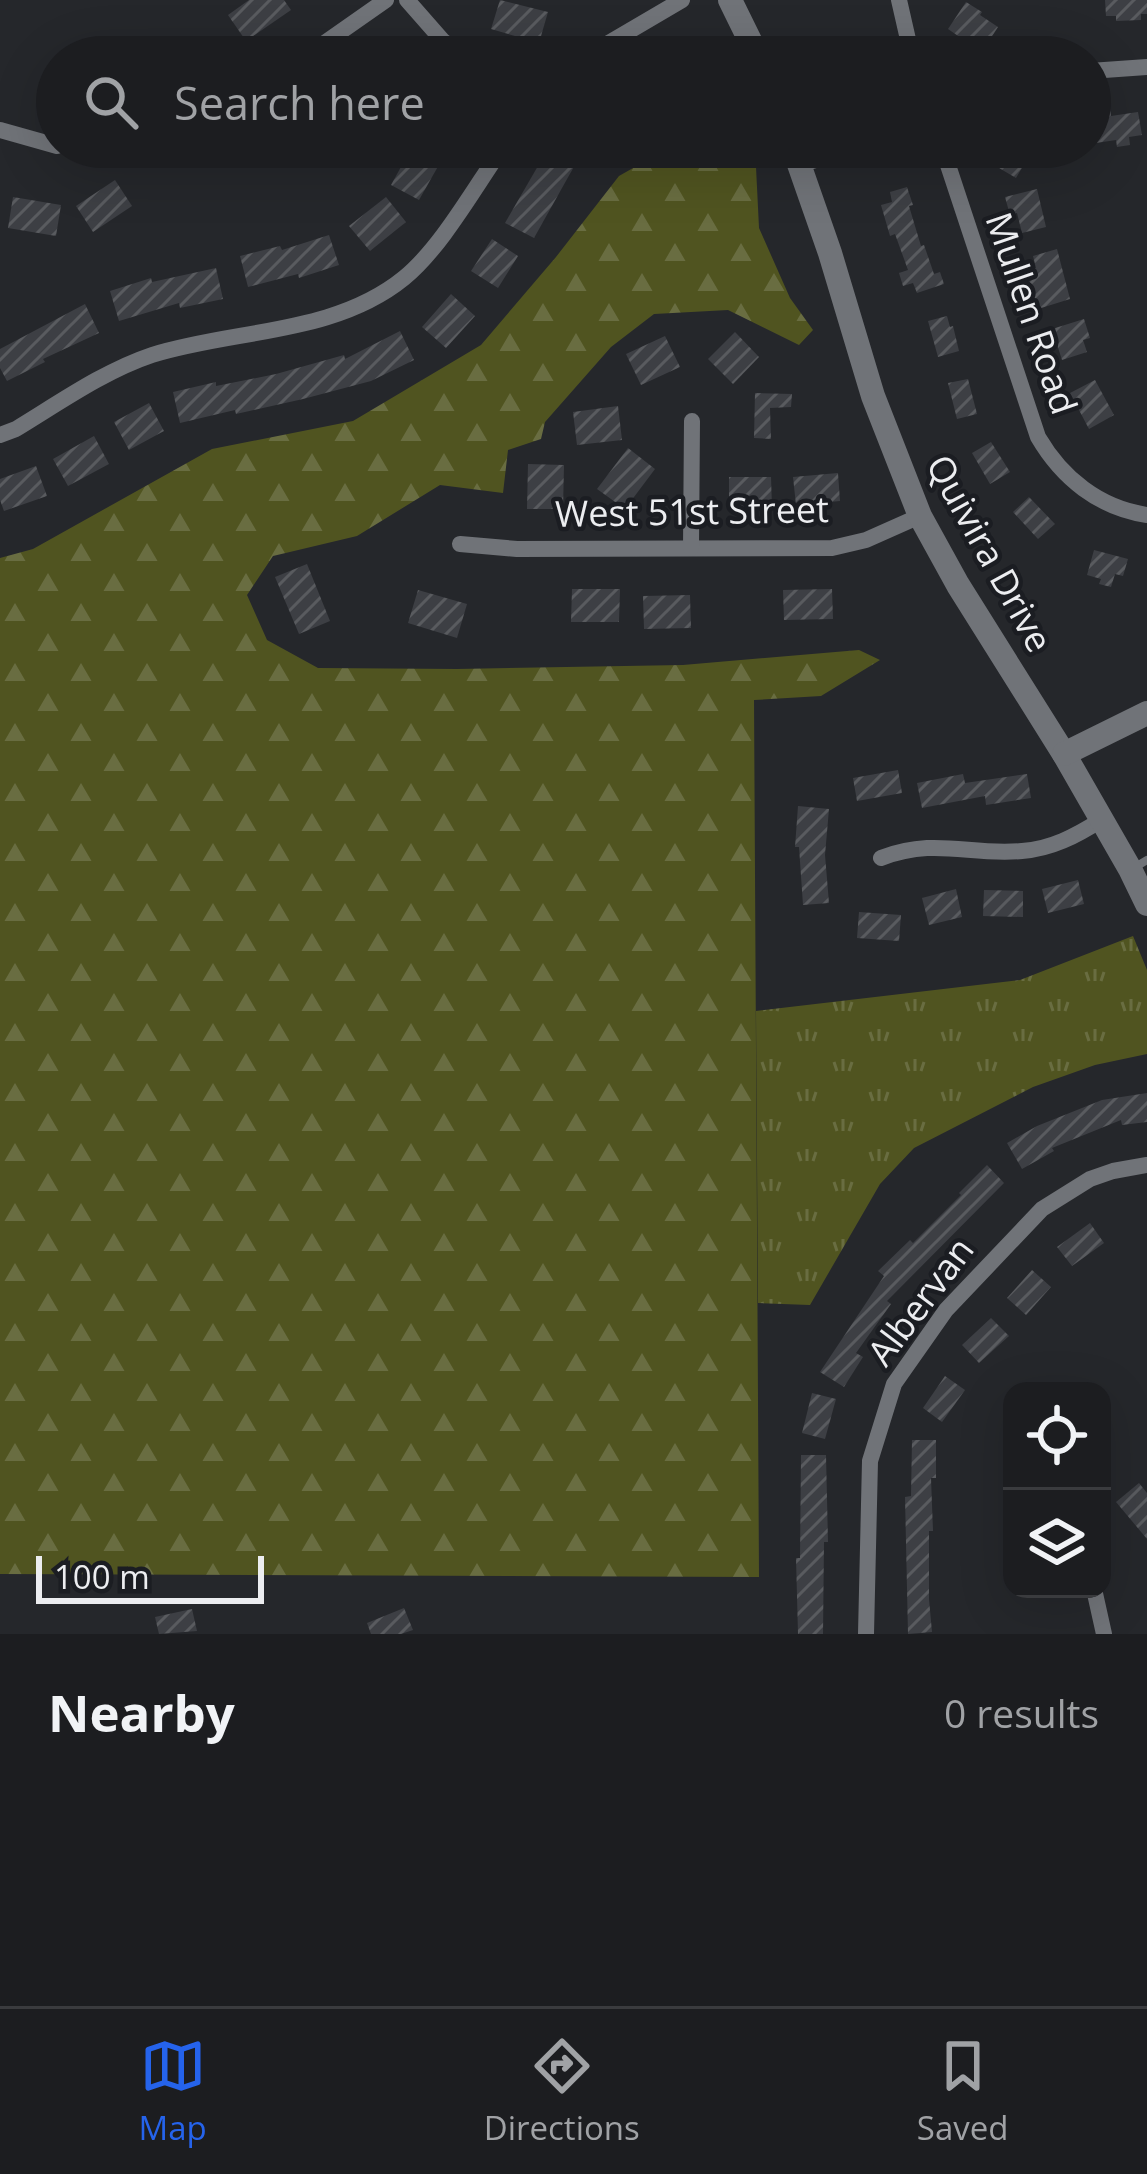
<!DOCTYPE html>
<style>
body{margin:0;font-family:"Open Sans",sans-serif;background:#292a2d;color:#f1f3f6}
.controls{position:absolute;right:36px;bottom:36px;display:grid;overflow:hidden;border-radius:24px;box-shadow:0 12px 48px #0002}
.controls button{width:108px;height:108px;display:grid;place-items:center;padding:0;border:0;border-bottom:3px solid #3a3b3e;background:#1c1d20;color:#f1f3f6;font:60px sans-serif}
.scale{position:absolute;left:36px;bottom:30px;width:228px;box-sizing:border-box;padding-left:12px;border:6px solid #ecedf0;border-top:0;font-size:33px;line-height:42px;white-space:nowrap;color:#ecedf0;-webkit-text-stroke:9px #1b1d22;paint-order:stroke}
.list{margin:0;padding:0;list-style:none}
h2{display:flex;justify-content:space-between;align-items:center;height:156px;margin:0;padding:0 48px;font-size:51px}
h2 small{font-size:39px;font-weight:400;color:#a0a2a5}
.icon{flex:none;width:66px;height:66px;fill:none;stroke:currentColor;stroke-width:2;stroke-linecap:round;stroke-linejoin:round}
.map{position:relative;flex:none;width:1147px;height:1634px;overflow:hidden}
.search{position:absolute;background:#1c1d20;box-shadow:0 12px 48px #0002;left:36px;right:36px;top:36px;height:132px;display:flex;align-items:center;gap:30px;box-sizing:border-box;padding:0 42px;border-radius:66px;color:#a0a2a5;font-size:45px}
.sheet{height:372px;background:#1c1d20}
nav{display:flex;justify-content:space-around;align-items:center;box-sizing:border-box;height:168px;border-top:3px solid #3a3b3e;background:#1c1d20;font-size:33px;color:#a0a2a5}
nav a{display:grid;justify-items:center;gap:6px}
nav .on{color:#2563eb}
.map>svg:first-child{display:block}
.grass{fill:url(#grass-tufts)}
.forest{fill:url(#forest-firs)}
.building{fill:url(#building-hatch)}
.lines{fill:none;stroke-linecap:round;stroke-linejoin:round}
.lane{stroke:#707378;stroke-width:8}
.street{stroke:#707378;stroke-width:16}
.secondary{stroke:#707378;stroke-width:24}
.labels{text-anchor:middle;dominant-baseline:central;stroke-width:9;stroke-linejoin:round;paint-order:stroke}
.street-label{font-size:36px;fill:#ecedf0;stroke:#1b1d22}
</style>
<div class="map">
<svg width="1147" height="1634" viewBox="0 0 1147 1634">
<defs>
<pattern id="grass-tufts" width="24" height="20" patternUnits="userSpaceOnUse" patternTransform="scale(3)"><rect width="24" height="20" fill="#505420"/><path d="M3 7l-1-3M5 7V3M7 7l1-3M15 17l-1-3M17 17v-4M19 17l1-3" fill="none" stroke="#696d41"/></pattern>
<pattern id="forest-firs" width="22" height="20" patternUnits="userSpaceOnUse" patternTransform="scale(3)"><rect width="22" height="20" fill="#505420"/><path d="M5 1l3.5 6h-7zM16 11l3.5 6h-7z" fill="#696d41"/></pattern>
<pattern id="building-hatch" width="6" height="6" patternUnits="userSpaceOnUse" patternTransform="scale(3)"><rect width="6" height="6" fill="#3d3f44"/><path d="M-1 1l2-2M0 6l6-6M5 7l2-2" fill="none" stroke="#595b5f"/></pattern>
</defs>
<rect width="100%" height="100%" fill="#25272b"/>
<polygon class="grass" points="1133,936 1147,970 1147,1054 1095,1065 1033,1087 914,1148 880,1184 810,1305 758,1303 756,1011 1020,980"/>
<polygon class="forest" points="670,147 755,147 759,228 790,298 813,330 799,345 728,310 654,314 611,347 545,422 541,439 508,450 503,493 440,485 357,536 273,556 247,595 267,640 318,668 457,669 683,665 859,650 880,660 821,696 754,700 759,1577 0,1574 0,558 33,549 212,449 353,421 481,345 556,257 619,176"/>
<g class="building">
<polygon points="249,0 284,0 291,10 246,41 228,15"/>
<polygon points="500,0 548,12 539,43 491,29"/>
<polygon points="1105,0 1147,0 1147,14 1141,14 1141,20 1116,21 1116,16 1106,16"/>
<polygon points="966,2 982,12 980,15 998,27 985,47 967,37 964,40 948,29"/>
<polygon points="1110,109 1111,116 1138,112 1142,135 1129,137 1130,145 1117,147 1116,140 1096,143 1091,112"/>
<polygon points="412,147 449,147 419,200 391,185"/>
<polygon points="549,147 585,147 534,238 505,223"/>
<polygon points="1005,147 1050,147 1038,167 1026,161 1016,178 994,165"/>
<polygon points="115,180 132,206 93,232 76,206"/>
<polygon points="907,187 913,205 909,206 921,246 924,245 934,274 940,272 944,284 917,293 913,283 903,286 899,273 908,270 895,234 890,236 881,205 892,202 890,192"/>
<polygon points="1037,189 1046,227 1022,233 1017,213 1010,215 1005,197"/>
<polygon points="13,197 61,205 56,236 8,228"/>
<polygon points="386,197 406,222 370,251 349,226"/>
<polygon points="329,235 339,265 299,278 298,274 248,287 240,256 280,246 282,250"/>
<polygon points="492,239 518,256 498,288 471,271"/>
<polygon points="1057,249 1070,299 1038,309 1026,270 1036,268 1033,256"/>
<polygon points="216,268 223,299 180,308 179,303 119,321 110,291 151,278 152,282"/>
<polygon points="451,294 475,316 446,348 422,327"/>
<polygon points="85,304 99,333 43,359 45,362 7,381 0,368 0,349"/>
<polygon points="947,316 950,327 953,326 959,351 938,357 928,321"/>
<polygon points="1084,319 1090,338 1083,340 1087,352 1062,360 1052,329"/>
<polygon points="400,331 414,360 371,381 303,399 236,414 235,410 180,423 173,392 216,382 216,386 276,374 344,355 345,359"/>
<polygon points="735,332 759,357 733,384 708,359"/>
<polygon points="665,336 680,367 641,385 626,354"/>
<polygon points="968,379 977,414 957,419 948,383"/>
<polygon points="1095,380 1114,415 1089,429 1070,393"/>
<polygon points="755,393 792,394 791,407 770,408 771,439 754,438"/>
<polygon points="149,403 164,431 129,450 114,422"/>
<polygon points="618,406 622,440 577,445 573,412"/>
<polygon points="94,436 109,464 68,486 53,459"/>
<polygon points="991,442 1010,472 990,484 972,453"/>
<polygon points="628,448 655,469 625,509 597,489"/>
<polygon points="528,464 564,465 563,509 527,509"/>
<polygon points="36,466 47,496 4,511 0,500 0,479"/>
<polygon points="838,473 840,501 796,505 793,477"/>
<polygon points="729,477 771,477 772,509 729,509"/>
<polygon points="1029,497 1055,524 1038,539 1013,512"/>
<polygon points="1094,550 1128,559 1123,576 1115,574 1111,587 1099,584 1101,579 1087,575"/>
<polygon points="307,564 330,621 299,634 275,577"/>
<polygon points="572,589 620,589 619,622 571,622"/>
<polygon points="832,589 833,619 784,620 783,590"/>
<polygon points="418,590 467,604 457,638 408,623"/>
<polygon points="690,595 691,628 644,629 643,596"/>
<polygon points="898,770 902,793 857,801 853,778"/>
<polygon points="963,774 965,783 1027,774 1031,798 986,805 985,796 922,808 917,783"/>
<polygon points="798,806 829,809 825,855 829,903 803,905 799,847 795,847"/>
<polygon points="1078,880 1084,904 1048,913 1042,889"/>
<polygon points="956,889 962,917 929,925 922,898"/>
<polygon points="984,890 1023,891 1023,917 983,916"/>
<polygon points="859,912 901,915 899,941 857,938"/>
<polygon points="1147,1093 1147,1122 1122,1125 1121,1120 1052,1148 1054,1151 1022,1169 1007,1143 1037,1126 1102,1100"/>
<polygon points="987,1165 1004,1183 887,1301 891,1304 856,1353 863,1357 844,1387 820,1372 884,1276 878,1271 910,1240 913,1243 961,1195 959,1193"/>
<polygon points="1090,1223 1104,1243 1072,1266 1057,1247"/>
<polygon points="1032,1270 1051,1287 1026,1315 1007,1298"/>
<polygon points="991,1318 1009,1336 979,1363 962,1345"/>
<polygon points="945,1376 965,1390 942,1422 923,1408"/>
<polygon points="812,1393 836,1399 825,1439 802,1433"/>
<polygon points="912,1440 936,1440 936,1478 931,1478 933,1531 929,1531 929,1599 932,1632 908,1634 905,1497 911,1496"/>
<polygon points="801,1455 826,1455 828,1542 824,1542 823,1634 798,1634 796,1558 800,1558"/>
<polygon points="1139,1483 1147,1493 1147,1539 1116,1502"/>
<polygon points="404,1608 413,1630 401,1634 371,1634 367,1623"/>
<polygon points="192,1609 197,1631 159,1634 155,1617"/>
</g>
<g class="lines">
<polyline class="lane" points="1132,869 1147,860"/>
<g class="street">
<polyline points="407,0 443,41 465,57"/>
<polyline points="899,0 912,57"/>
<polyline points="309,57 316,49 386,0"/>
<polyline points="585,57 682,0"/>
<polyline points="1090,71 1147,67"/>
<polyline points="0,130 57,146"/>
<path d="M 942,147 L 1038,437 C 1062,478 1099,508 1147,515"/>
<polyline points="799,165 857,147"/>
<path d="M 0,435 L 16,429 C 59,403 104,371 152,355 C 235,329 334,335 404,278 C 441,248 475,187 503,147"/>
<polyline points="460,544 517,549 832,548 866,540 920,516"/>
<polyline points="691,548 692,421"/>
<path d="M 881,858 C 936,837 969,856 1022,851 C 1051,849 1076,836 1101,820"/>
<polyline points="1094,1589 1104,1634"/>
<polyline points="866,1634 870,1461 894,1384 946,1310 1042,1209 1090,1179 1113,1171 1147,1165"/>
</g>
<g class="secondary">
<polyline points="730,0 758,57"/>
<polyline points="793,147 830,253 873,396 920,516 958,585 1064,754 1130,869 1147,904"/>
<polyline points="1064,754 1147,713"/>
</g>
</g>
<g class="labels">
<g class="street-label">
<text transform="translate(1032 313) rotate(71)">Mullen Road</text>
<text transform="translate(692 511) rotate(-1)">West 51st Street</text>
<text transform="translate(990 553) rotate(61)">Quivira Drive</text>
<text transform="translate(920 1301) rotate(-53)">Albervan</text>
</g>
</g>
</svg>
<div class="controls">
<button><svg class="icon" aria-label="locate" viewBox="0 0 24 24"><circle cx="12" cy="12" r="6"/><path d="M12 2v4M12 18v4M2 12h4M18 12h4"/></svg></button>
<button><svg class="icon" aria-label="layers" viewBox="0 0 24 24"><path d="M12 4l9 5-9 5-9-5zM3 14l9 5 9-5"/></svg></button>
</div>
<div class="scale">100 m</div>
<div class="search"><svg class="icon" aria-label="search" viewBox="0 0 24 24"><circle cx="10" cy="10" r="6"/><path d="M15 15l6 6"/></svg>Search here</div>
</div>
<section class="sheet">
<h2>Nearby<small>0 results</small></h2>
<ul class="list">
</ul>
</section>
<nav>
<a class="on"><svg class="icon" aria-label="map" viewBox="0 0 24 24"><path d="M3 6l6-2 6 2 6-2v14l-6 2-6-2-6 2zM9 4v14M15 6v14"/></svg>Map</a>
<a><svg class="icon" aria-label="directions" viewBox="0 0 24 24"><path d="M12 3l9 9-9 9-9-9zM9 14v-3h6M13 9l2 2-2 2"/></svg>Directions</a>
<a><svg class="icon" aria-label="saved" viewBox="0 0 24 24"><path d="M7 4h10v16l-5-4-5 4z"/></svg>Saved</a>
</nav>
